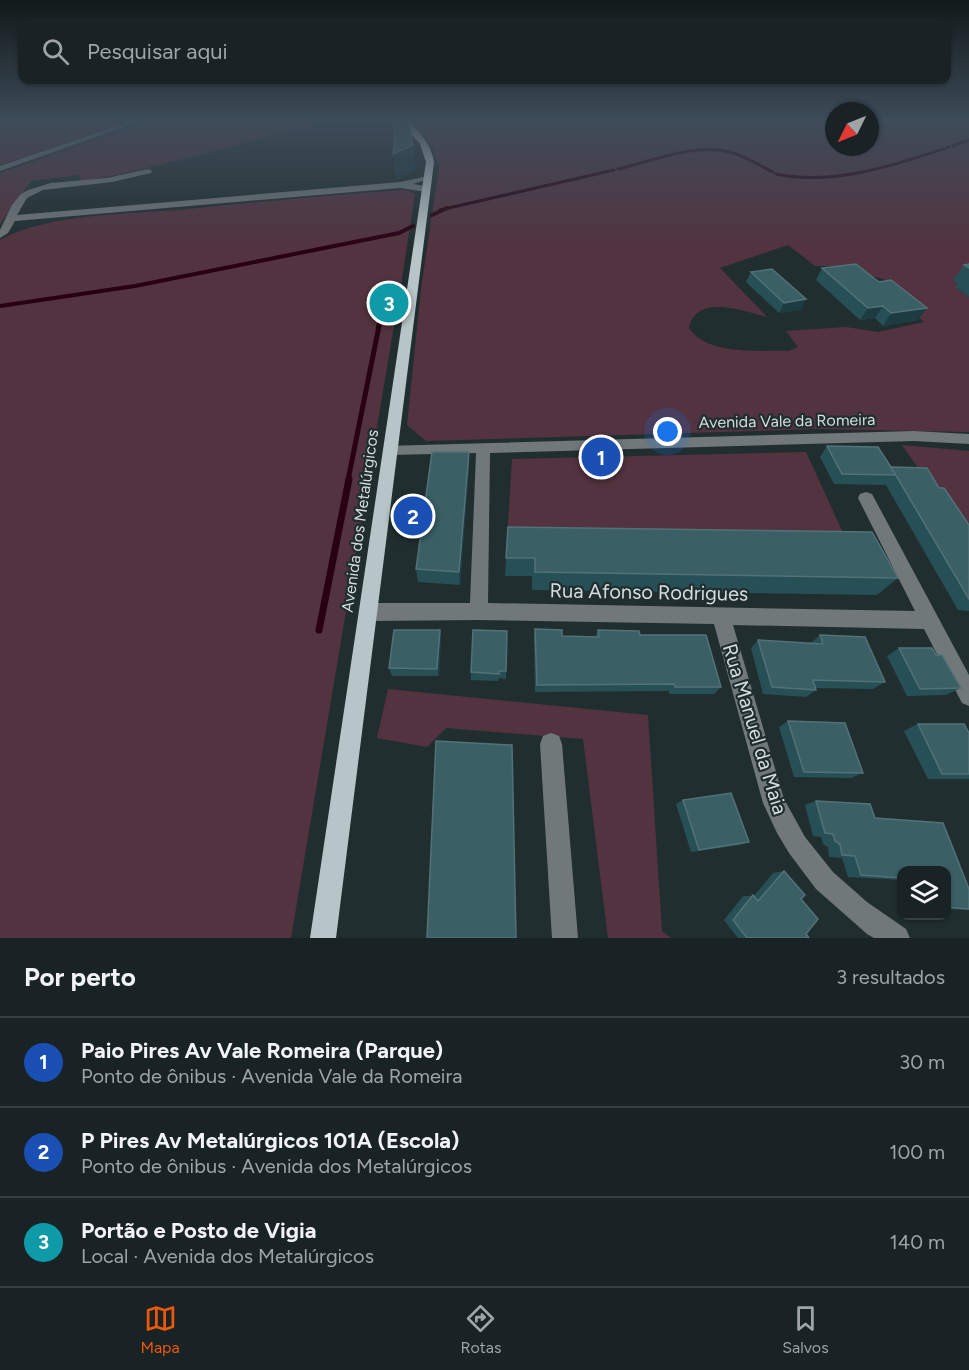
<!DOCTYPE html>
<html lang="pt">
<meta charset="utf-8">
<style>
body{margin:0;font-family:Figtree,sans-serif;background:#262f31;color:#f1f3f6}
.controls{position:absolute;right:18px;bottom:18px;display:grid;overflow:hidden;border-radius:12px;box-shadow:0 2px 4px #0004}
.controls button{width:54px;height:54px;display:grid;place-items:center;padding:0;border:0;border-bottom:2px solid #373f41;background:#192224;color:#f1f3f6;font:30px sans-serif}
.compass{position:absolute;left:825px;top:102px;width:54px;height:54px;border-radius:50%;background:#192224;box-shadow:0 2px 4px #0004;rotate:227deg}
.you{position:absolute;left:668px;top:432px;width:21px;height:21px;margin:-15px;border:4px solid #fff;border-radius:50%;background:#1a73e8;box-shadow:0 0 0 9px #1a73e833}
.badge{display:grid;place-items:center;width:39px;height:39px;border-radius:50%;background:#ea580c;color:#fff;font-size:20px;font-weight:700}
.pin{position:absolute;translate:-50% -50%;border:3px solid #fff;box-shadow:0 2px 6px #0006}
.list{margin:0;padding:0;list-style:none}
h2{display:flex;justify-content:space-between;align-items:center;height:78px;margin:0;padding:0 24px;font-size:26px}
h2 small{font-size:20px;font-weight:400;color:#9fa4a6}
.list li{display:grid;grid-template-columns:39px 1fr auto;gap:18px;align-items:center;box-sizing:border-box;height:90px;padding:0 24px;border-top:2px solid #373f41}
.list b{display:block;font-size:22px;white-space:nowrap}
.list p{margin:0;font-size:20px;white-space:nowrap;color:#9fa4a6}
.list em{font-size:20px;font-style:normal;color:#9fa4a6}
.icon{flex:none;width:33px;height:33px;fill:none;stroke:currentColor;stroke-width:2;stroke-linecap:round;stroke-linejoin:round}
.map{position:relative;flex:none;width:969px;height:938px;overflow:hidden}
.search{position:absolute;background:#192224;box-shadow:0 2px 4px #0004;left:18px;right:18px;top:18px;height:66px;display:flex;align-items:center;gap:15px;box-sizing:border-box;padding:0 21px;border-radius:12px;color:#9fa4a6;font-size:22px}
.sheet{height:348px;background:#192224}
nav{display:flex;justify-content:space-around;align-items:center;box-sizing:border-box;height:84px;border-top:2px solid #373f41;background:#192224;font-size:16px;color:#9fa4a6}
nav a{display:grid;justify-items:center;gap:3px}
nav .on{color:#ea580c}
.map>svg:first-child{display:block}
.green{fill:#53333f;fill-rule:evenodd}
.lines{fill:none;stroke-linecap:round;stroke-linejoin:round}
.stream-far3{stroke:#290012;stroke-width:3}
.stream-far2{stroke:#290012;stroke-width:4}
.stream-far1{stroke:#290012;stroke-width:5}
.stream{stroke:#290012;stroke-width:7}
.minor{fill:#717879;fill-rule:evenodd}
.major{fill:#b8c5c8;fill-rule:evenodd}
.wall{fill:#275056}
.shaded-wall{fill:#1d3c41}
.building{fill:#3a5f65;stroke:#527278;stroke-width:1.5}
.labels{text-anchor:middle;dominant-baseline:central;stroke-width:4.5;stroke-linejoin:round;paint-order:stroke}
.street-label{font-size:16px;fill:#d4dcdd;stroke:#212e30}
.near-street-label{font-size:20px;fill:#d4dcdd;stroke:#212e30}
</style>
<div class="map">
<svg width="969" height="938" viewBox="0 0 969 938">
<rect width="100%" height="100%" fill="#212e30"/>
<g class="green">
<polygon points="0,119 136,119 0,165"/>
<polygon points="155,119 340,119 135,171 86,181 80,181 80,175 31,181 0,224 0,173"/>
<path d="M 408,119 L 834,119 L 834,147 L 870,147 L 870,119 L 969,119 L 969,278 L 961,286 L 956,288 L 969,297 L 969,432 L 819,429 L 426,441 L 407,425 L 421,289 L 439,167 L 432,146 ZM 788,245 L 815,266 L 835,266 L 890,281 L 902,302 L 924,322 L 878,332 L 846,327 L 786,331 L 798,347 L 789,351 C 759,350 707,356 689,328 C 696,293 744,311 767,317 L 720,268 Z"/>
<path d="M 406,190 L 415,194 L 400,292 L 380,292 L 373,318 L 395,320 L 291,938 L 0,938 L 0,240 C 49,213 133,214 188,209 C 262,202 333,194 406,190 Z"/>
<polygon points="902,445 969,451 969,525 958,525"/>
<polygon points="806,452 849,546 507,541 512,459"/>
<polygon points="388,689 648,715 662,931 671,938 608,938 583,739 446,728 427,747 377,738"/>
</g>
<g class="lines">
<g class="stream-far3">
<polyline points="953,146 969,140"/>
<path d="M 618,169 C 653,161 694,143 730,152 C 745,156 759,165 773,172"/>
<path d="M 776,174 C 833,186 895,165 949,147"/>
<polyline points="440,210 614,170"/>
</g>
<g class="stream-far2">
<polyline points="432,215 447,208"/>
<polyline points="0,306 135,286 399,233 413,226"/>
<polyline points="378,327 379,324"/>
</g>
<polyline class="stream-far1" points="348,480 379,326"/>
<polyline class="stream" points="319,630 349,479"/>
<g class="minor">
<polygon points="137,119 147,119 0,171 0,166"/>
<polygon points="148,169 152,171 151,173 112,182 43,190 27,198 17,215 400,182 428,176 432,178 413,184 430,187 430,191 427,192 400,188 15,221 8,233 0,238 0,230 12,205 21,194 28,190 51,183 107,178"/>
<polygon points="914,431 969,434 969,444 914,441 490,453 488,603 915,611 858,498 860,494 866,492 872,494 969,675 969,706 962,703 924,629 733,625 784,799 805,837 833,872 867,902 906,929 910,938 874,938 867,934 816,889 789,853 777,833 763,803 714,624 479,620 369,621 363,618 360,612 363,606 369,603 470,603 476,453 390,455 385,454 383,450 385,446"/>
<polygon points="551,733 559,736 562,744 578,938 552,938 540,744 543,736"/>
</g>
<path class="major" d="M 398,119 L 405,119 C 419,131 431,143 434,162 L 336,938 L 310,938 L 426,162 L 420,144 Z"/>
</g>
<g class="wall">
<polygon points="391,119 405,119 413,145 415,170 396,180 394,138"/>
<polygon points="969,264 969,297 955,287 958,284 953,280 964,265"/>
<polygon points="822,268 918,320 883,326 875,318 860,320 816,280"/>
<polygon points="751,272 801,310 779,313 746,282"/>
<polygon points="827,446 891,467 939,488 969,525 969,611 958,610 886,485 834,484 820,457"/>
<polygon points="469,452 469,467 460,585 418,582 416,569"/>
<polygon points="508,527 898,578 877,595 532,590 532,576 505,576"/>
<polygon points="535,629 562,636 595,637 598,630 640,635 721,687 714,694 669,694 669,691 535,692 534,637"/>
<polygon points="440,630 441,638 439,676 392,676 389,668"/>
<polygon points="820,635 885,682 873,689 816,688 816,690 806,697 763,694 751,648 758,640 811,643"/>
<polygon points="899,648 936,655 961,688 946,695 907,696 887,656"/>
<polygon points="506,671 506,679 499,678 498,681 471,680 471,672"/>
<polygon points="788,721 863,773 851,778 794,777 779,727"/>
<polygon points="918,724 969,733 969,779 928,779 904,731"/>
<polygon points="683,800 749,842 740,845 691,852 676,804"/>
<polygon points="816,801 870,804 875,818 943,823 969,889 969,910 946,909 946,870 902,870 902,880 848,877 842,858 829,857 828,847 823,844 821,837 813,836 805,805"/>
<polygon points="784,871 801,899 806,934 809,938 738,938 724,920 743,896 754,896 773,873"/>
</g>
<g class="shaded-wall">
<polygon points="413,145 415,170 396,180 393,154"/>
<polygon points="806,299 801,310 779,313 784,303"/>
<polygon points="883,306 875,318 860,320 868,308"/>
<polygon points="927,308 918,320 883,326 891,313"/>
<polygon points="469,452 469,467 460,585 459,572"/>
<polygon points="440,630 441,638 439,676 437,669"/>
</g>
<g class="building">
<polygon points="392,119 405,119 409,124 413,145 393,154 395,132"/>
<polygon points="856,264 879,282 891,280 927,308 891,313 883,306 868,308 822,268"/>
<polygon points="969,264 969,268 964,265"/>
<polygon points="772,269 806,299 784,303 751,272"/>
<polygon points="827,446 878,447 896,475 842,474"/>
<polygon points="432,452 469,452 459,572 416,569"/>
<polygon points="891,467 927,468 939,488 944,488 969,525 969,599"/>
<polygon points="508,527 872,532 898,578 535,572 535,558 506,558"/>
<polygon points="535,629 562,630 562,636 599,637 598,630 639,631 640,635 706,635 721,687 675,687 674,684 537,685"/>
<polygon points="394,630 440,630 437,669 389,668"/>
<polygon points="473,630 507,631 506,671 499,671 499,674 471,672"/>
<polygon points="820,635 865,637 885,682 813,680 816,690 772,687 758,640 823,644"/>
<polygon points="899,648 932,648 936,655 942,655 961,688 920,689"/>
<polygon points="788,721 845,723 863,773 804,772"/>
<polygon points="918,724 964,724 969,733 969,774 942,774"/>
<polygon points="436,741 512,745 516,938 427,938"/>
<polygon points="731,793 749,842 699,850 683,800"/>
<polygon points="816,801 870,804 875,818 943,823 969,889 969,909 946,907 946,870 902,870 902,878 861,875 855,856 842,855 840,844 835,841 833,834 825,833"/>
<polygon points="784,871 805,895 801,899 818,919 806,934 809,938 747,938 733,920 753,895 758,901"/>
</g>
<linearGradient id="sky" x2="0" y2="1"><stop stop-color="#12191a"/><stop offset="0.48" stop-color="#3d4c59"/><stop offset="1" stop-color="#3d4c59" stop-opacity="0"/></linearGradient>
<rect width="969" height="250" fill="url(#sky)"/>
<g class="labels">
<g class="street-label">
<text transform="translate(787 421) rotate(-1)">Avenida Vale da Romeira</text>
<text transform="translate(360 521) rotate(-82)">Avenida dos Metalúrgicos</text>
</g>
<g class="near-street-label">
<text transform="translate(649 592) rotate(1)">Rua Afonso Rodrigues</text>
<text transform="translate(755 729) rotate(73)">Rua Manuel da Maia</text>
</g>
</g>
</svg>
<div class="controls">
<button><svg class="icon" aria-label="layers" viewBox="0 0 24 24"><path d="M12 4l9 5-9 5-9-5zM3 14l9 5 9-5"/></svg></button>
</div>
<svg class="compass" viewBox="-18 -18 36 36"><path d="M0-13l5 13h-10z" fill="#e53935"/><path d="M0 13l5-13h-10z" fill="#9fa4a6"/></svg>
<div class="you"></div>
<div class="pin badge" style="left:601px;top:457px;background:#1a4fb4">1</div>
<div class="pin badge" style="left:413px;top:516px;background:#1a4fb4">2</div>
<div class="pin badge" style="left:389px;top:303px;background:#0f9aa8">3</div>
<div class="search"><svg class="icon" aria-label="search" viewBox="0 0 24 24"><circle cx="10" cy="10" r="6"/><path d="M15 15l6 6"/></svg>Pesquisar aqui</div>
</div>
<section class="sheet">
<h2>Por perto<small>3 resultados</small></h2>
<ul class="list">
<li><span class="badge" style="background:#1a4fb4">1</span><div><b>Paio Pires Av Vale Romeira (Parque)</b><p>Ponto de ônibus · Avenida Vale da Romeira</p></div><em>30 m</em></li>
<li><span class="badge" style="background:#1a4fb4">2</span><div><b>P Pires Av Metalúrgicos 101A (Escola)</b><p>Ponto de ônibus · Avenida dos Metalúrgicos</p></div><em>100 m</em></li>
<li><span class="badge" style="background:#0f9aa8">3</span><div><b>Portão e Posto de Vigia</b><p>Local · Avenida dos Metalúrgicos</p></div><em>140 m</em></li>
</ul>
</section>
<nav>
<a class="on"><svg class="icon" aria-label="map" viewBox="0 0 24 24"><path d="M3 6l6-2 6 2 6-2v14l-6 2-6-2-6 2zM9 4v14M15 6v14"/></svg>Mapa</a>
<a><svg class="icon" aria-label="directions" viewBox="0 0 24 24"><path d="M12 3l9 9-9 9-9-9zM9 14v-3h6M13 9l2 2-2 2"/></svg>Rotas</a>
<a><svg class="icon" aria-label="saved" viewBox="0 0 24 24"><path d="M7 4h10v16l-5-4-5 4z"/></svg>Salvos</a>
</nav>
